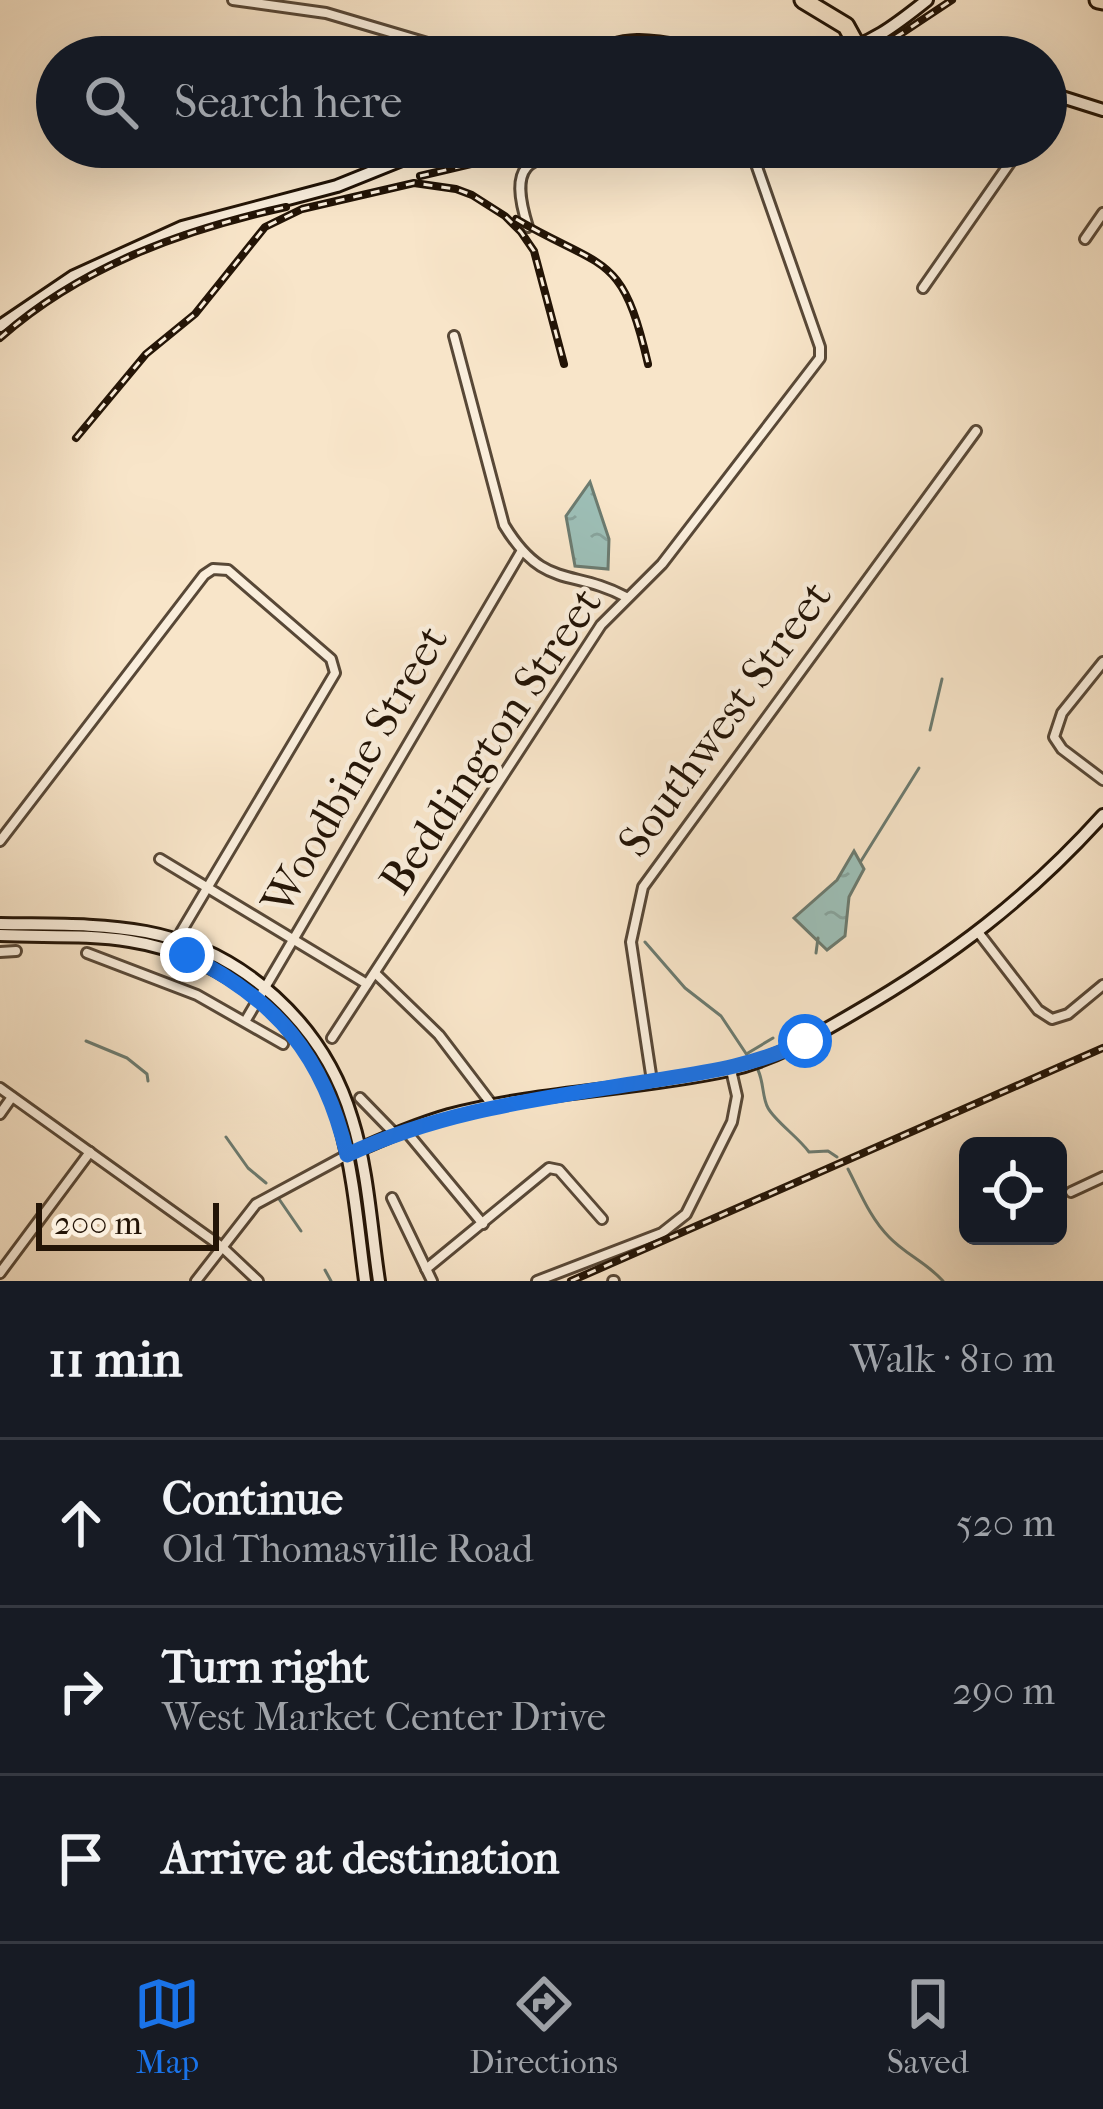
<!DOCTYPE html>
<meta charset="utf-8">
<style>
body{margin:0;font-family:"IM FELL French Canon",serif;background:#242831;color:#f1f3f6}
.controls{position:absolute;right:36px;bottom:36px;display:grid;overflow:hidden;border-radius:18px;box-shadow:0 12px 48px #0002}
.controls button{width:108px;height:108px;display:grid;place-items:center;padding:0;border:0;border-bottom:3px solid #363941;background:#171b24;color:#f1f3f6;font:60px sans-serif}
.scale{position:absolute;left:36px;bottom:30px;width:183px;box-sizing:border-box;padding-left:12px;border:6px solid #231406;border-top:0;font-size:33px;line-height:42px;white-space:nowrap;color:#231406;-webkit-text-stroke:9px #faeedc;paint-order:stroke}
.stop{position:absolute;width:36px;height:36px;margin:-27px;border:9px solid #1a73e8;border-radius:50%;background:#fff}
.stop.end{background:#1a73e8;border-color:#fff;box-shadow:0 3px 12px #0008}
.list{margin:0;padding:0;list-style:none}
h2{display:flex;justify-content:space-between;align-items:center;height:156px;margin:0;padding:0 48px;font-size:51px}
h2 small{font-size:39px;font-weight:400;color:#9ea1a6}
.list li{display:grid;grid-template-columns:78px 1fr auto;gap:36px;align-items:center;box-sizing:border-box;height:168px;padding:0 48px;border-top:3px solid #363941}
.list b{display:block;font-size:45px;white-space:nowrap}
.list p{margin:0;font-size:39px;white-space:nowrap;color:#9ea1a6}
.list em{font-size:39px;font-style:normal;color:#9ea1a6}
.icon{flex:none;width:66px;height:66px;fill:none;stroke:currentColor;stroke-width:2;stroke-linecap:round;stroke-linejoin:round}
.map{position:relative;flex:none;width:1103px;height:1281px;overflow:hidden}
.search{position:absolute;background:#171b24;box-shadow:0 12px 48px #0002;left:36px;right:36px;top:36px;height:132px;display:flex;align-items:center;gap:30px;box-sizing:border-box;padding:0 42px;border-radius:66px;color:#9ea1a6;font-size:45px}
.sheet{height:660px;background:#171b24}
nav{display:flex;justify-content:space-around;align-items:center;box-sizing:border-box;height:168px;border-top:3px solid #363941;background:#171b24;font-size:33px;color:#9ea1a6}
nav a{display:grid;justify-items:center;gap:6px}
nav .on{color:#1a73e8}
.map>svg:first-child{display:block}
.water{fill:url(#water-ripples);stroke:#6c7b70;stroke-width:3}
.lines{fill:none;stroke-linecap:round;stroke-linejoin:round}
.stream{stroke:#6c7b70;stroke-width:3}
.street-casing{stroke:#584837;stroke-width:14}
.secondary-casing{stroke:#231406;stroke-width:16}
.highway-casing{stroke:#231406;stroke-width:21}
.street{stroke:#faeedc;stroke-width:8}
.secondary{stroke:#faeedc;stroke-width:10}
.highway{stroke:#f8e5c9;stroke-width:15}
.rail-casing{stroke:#231406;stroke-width:8}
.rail{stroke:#faeedc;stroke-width:3;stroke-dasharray:9;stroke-linecap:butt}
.route{stroke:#1a73e8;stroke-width:15}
.labels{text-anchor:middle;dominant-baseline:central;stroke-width:9;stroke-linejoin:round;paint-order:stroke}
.street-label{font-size:45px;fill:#231406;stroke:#faeedc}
</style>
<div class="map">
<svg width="1103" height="1281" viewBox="0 0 1103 1281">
<defs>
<pattern id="water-ripples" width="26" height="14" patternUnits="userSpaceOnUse" patternTransform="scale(3)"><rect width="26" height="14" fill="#9dbfb7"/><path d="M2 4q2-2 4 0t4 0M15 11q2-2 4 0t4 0" fill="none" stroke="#87a39c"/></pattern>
</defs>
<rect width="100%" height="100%" fill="#f8e5c9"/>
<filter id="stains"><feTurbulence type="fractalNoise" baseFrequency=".00167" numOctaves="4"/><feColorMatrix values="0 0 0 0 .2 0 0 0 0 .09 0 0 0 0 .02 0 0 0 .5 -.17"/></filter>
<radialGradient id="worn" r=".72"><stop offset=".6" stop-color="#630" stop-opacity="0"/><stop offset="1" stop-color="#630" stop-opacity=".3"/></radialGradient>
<g class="water">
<polygon points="590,482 609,539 608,569 575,566 566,516"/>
<polygon points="854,851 864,869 849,897 845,936 827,950 794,918 837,880"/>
</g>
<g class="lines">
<g class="stream">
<polyline points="930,730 942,679"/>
<polyline points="861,861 919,768"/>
<polyline points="645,942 685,988 721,1016 749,1058"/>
<polyline points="816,953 818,938"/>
<polyline points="86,1041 127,1058 147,1074 148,1081"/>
<polyline points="748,1053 773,1038"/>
<path d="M 758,1070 C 764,1083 762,1097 768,1108 C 775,1121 798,1137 809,1152 L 828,1151 L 837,1157"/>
<polyline points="226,1137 248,1168 266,1183"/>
<path d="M 848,1169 C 860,1192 870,1218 889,1237 C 905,1254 927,1263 943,1281"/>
<polyline points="279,1199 301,1231"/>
<polyline points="325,1270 331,1281"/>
</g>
<g class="street-casing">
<g id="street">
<polyline points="233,0 326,13 441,47 481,53 536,53 584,46 595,53"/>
<polyline points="1046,112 1057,96"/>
<path d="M 528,227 C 504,151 538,159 599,147"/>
<polyline points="1085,239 1103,213"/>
<polyline points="923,288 1021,147"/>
<path d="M 454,336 L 504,525 C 544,591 572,568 626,597"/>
<polyline points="1103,662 1062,713 1054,737 1062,749 1103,780"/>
<polyline points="0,841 204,575 213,569 228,570 331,659 335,673 181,932"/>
<polyline points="160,859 367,984"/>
<polyline points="978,932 1038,1010 1052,1019 1068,1014 1103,985"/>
<polyline points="0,952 16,951"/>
<polyline points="87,953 197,995 283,1044"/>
<polyline points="375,973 439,1035 493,1106"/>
<polyline points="246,1020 521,552"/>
<polyline points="332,1038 601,625 662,564 820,358 820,347 750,147"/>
<polyline points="652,1081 631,942 643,887 976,431"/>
<polyline points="0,1088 222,1247 258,1281"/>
<polyline points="360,1098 395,1134"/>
<polyline points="0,1114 12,1097"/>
<polyline points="405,1130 483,1224"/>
<polyline points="1071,1192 1103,1177"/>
<polyline points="392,1198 432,1281"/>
<polyline points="426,1269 549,1168 559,1170 602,1219"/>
<polyline points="0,1273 90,1152"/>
<polyline points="196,1281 256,1204 347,1155"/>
<polyline points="537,1281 662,1233 686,1214 732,1122 737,1096 731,1070"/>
<polyline points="613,1281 614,1281"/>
</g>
</g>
<g class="secondary-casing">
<g id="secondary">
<path d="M 589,57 C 627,30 665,44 707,51 C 744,57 792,62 829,54 C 868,47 897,24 927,0"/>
<polyline points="1046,92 1103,110"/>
<polyline points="0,326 74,276 182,227 337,186 434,147"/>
<path d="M 0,924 C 48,925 98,923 146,932 C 243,950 324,1024 352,1119 C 368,1170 371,1228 379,1281"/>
<path d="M 0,935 C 43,937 87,934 130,941 C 228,956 314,1028 340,1125 C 354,1176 358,1229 365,1281"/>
<path d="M 347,1155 C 380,1140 414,1125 449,1115 C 541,1091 637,1090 729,1070 C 774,1060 815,1036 854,1013 C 951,957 1028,898 1103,815"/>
</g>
</g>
<g class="highway-casing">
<g id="highway">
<polyline points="803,0 846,26 857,46"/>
<polyline points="1098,0 1103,1"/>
</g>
</g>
<use href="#street" class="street"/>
<use href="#secondary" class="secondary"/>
<use href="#highway" class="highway"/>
<g class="rail-casing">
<g id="rail">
<polyline points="866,57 952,0"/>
<polyline points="420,176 544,147"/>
<path d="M 516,219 C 605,271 622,251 648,364"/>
<path d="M 0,338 C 80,267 182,230 286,207"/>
<polyline points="76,438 146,354 195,314 265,227 302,209 414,183 456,189 472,195 505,216 521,232 534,251 564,364"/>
<polyline points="571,1281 1103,1048"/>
</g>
</g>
<use href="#rail" class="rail"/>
</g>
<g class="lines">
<path class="route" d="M 187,955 C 277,1000 324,1056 347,1155 C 443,1110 540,1099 644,1082 C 701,1073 753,1067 805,1041"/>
</g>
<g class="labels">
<g class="street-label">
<text transform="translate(725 719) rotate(-54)">Southwest Street</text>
<text transform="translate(491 741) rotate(-56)">Beddington Street</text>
<text transform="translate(355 770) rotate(-60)">Woodbine Street</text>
</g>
</g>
<rect width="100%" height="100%" filter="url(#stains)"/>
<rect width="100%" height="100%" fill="url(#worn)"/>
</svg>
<div class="controls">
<button><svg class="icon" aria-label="locate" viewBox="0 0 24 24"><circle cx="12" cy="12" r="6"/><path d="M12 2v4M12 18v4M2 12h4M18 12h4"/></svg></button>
</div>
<div class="scale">200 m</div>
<div class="stop" style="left:805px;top:1041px"></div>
<div class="stop end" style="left:187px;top:955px"></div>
<div class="search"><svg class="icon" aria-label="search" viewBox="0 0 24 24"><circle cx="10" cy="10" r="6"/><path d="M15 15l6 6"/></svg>Search here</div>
</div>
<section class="sheet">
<h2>11 min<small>Walk · 810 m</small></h2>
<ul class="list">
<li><svg class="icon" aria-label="ahead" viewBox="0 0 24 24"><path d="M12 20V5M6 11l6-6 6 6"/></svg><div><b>Continue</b><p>Old Thomasville Road</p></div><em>520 m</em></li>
<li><svg class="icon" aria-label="right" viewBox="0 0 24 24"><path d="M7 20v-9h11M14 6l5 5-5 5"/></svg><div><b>Turn right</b><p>West Market Center Drive</p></div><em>290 m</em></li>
<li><svg class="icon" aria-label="arrive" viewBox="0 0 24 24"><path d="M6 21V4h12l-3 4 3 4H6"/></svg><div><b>Arrive at destination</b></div></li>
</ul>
</section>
<nav>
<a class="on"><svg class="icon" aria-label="map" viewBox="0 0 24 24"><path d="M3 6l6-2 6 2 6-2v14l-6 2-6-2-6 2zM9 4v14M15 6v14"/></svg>Map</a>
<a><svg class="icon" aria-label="directions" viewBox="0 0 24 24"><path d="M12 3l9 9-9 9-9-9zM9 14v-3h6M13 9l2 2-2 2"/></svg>Directions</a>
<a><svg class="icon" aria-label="saved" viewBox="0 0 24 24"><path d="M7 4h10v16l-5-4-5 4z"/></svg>Saved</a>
</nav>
